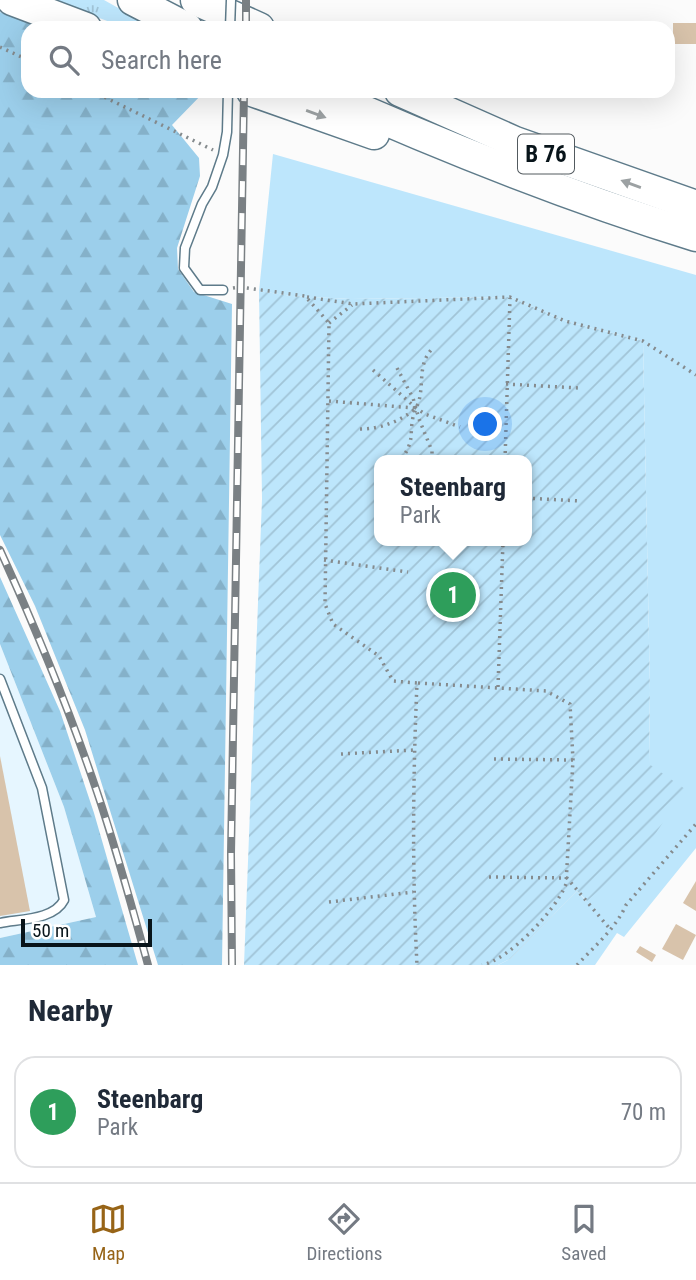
<!DOCTYPE html>
<style>
body{margin:0;font-family:"Roboto Condensed",sans-serif;background:#f2f2f3;color:#1f2937}
.scale{position:absolute;left:21px;bottom:18px;width:131px;box-sizing:border-box;padding-left:7px;border:4px solid #08141a;border-top:0;font-size:19px;line-height:24px;white-space:nowrap;color:#08141a;-webkit-text-stroke:5px #fff;paint-order:stroke}
.you{position:absolute;left:486px;top:425px;width:24px;height:24px;margin:-18px;border:5px solid #fff;border-radius:50%;background:#1a73e8;box-shadow:0 0 0 10px #1a73e833}
.badge{display:grid;place-items:center;width:46px;height:46px;border-radius:50%;background:#976417;color:#fff;font-size:23px;font-weight:700}
.pin{position:absolute;translate:-50% -50%;border:4px solid #fff;box-shadow:0 2px 7px #0006}
.popup{position:absolute;left:374px;top:455px;width:158px;height:91px;box-sizing:border-box;display:grid;place-content:center;border-radius:14px;background:#fff;filter:drop-shadow(0 2px 5px #0005);font-size:23px;white-space:nowrap;color:#747a83}
.popup b{font-size:26px;color:#1f2937}
.popup::after{content:'';position:absolute;left:50%;top:100%;margin-left:-14px;border:14px solid transparent;border-top-color:#fff}
.list{margin:0;padding:0;list-style:none}
h2{display:flex;justify-content:space-between;align-items:center;height:91px;margin:0;padding:0 28px;font-size:30px}
h2 small{font-size:23px;font-weight:400;color:#747a83}
.list li{display:grid;grid-template-columns:46px 1fr auto;gap:21px;align-items:center;box-sizing:border-box;height:112px;margin:0 14px 14px;padding:0 14px;border:2px solid #e0e1e3;border-radius:21px}
.list b{display:block;font-size:26px;white-space:nowrap}
.list p{margin:0;font-size:23px;white-space:nowrap;color:#747a83}
.list em{font-size:23px;font-style:normal;color:#747a83}
.icon{flex:none;width:38px;height:38px;fill:none;stroke:currentColor;stroke-width:2;stroke-linecap:round;stroke-linejoin:round}
.map{position:relative;flex:none;width:696px;height:965px;overflow:hidden}
.search{position:absolute;background:#fff;box-shadow:0 7px 28px #0002;left:21px;right:21px;top:21px;height:77px;display:flex;align-items:center;gap:18px;box-sizing:border-box;padding:0 24px;border-radius:21px;color:#747a83;font-size:26px}
.sheet{height:217px;background:#fff}
nav{display:flex;justify-content:space-around;align-items:center;box-sizing:border-box;height:98px;border-top:2px solid #e0e1e3;background:#fff;font-size:19px;color:#747a83}
nav a{display:grid;justify-items:center;gap:4px}
nav .on{color:#976417}
.map>svg:first-child{display:block}
.built{fill:#e6f6ff}
.grass{fill:url(#grass-tufts)}
.forest{fill:url(#forest-firs)}
.park{fill:#bde6fc}
.garden{fill:url(#garden-furrows);fill-rule:evenodd}
.building{fill:#d8c3ab}
.lines{fill:none;stroke-linecap:round;stroke-linejoin:round}
.lane-casing{stroke:#5e7b8a;stroke-width:11}
.highway-casing{stroke:#5e7b8a;stroke-width:33}
.path{stroke:#858b8e;stroke-width:3.5;stroke-dasharray:2 5;stroke-linecap:butt}
.lane{stroke:#fff;stroke-width:8}
.highway{stroke:#fff;stroke-width:30}
.rail-casing{stroke:#7a8084;stroke-width:8}
.rail{stroke:#fff;stroke-width:5;stroke-dasharray:16;stroke-linecap:butt}
.lane-bridge-casing{stroke:#5e7b8a;stroke-width:11;stroke-linecap:butt}
.lane-bridge{stroke:#fff;stroke-width:8}
.oneway{fill:#9ca1a3}
.labels{text-anchor:middle;dominant-baseline:central;stroke-width:7;stroke-linejoin:round;paint-order:stroke}
.shield{fill:#fff;stroke:#525a5f;stroke-width:2}
.shield-label{font-size:23px;font-weight:bold;fill:#08141a}
</style>
<div class="map">
<svg width="696" height="965" viewBox="0 0 696 965">
<defs>
<pattern id="grass-tufts" width="24" height="20" patternUnits="userSpaceOnUse" patternTransform="scale(1.75)"><rect width="24" height="20" fill="#bde6fc"/><path d="M3 7l-1-3M5 7V3M7 7l1-3M15 17l-1-3M17 17v-4M19 17l1-3" fill="none" stroke="#a1c4d7"/></pattern>
<pattern id="forest-firs" width="22" height="20" patternUnits="userSpaceOnUse" patternTransform="scale(1.75)"><rect width="22" height="20" fill="#9ccfeb"/><path d="M5 1l3.5 6h-7zM16 11l3.5 6h-7z" fill="#85b1c9"/></pattern>
<pattern id="garden-furrows" width="10" height="10" patternUnits="userSpaceOnUse" patternTransform="scale(1.75)"><rect width="10" height="10" fill="#bde6fc"/><path d="M-1 1l2-2M0 10L10 0M9 11l2-2" fill="none" stroke="#a1c4d7"/></pattern>
</defs>
<rect width="100%" height="100%" fill="#fbfbfb"/>
<polygon class="built" points="0,644 64,807 96,917 0,938"/>
<polygon class="grass" points="51,0 104,0 154,28 126,28"/>
<g class="forest">
<polygon points="0,12 46,28 28,28 28,91 205,91 172,125 199,158 200,176 177,248 178,269 194,292 232,304 222,965 158,965 85,730 35,606 0,535"/>
<polygon points="0,577 60,711 94,813 138,965 0,965 0,938 96,917 64,807 0,644"/>
</g>
<polygon class="park" points="273,154 696,275 696,848 624,937 617,933 595,965 498,965 510,959 577,891 586,901 649,765 650,690 643,341 565,321 510,297 351,299 292,296 259,291"/>
<path class="garden" d="M 259,291 L 292,296 L 351,299 L 510,297 L 565,321 L 643,341 L 650,690 L 649,764 L 685,789 L 644,851 L 587,901 L 577,891 L 510,959 L 498,965 L 244,965 L 262,499 ZM 379,460 L 526,460 L 526,541 L 379,541 Z"/>
<g class="building">
<rect x="673" y="23" width="23" height="21"/>
<polygon points="0,756 30,911 0,916"/>
<polygon points="696,881 696,911 683,903"/>
<polygon points="676,924 696,935 683,960 662,949"/>
<polygon points="640,946 656,955 652,962 636,952"/>
</g>
<g class="lines">
<g class="lane-casing">
<g id="lane">
<polyline points="223,290 200,290 184,268 185,248 202,204 212,187 223,155 227,132 228,91"/>
<path d="M 0,679 L 42,788 L 64,900 C 54,920 20,919 0,923"/>
</g>
</g>
<g class="highway-casing">
<g id="highway">
<polyline points="12,0 86,28"/>
<polyline points="133,0 187,28"/>
<polyline points="196,0 259,28"/>
<polyline points="252,91 374,134"/>
<path d="M 319,91 C 442,146 567,196 696,236"/>
<polyline points="400,91 515,142 696,206"/>
</g>
</g>
<g class="path">
<polyline points="0,47 28,60"/>
<polyline points="92,91 213,150"/>
<path d="M 233,288 L 240,287 L 305,296 L 329,323 L 325,604 L 333,624 L 379,656 L 393,681 L 417,683 C 413,777 412,871 417,965"/>
<polyline points="307,297 353,304 510,297 565,321 643,341 696,375"/>
<polyline points="329,323 352,305"/>
<polyline points="397,368 413,398 419,419 432,451 432,460"/>
<polyline points="373,370 416,408 425,414 460,427"/>
<polyline points="506,384 579,388"/>
<polyline points="329,401 414,408"/>
<path d="M 360,429 C 380,429 398,422 414,410"/>
<path d="M 402,459 C 415,438 409,438 413,417 C 415,410 419,403 420,396 C 423,379 419,363 432,349"/>
<polyline points="505,460 510,298"/>
<polyline points="526,498 580,501"/>
<polyline points="324,560 408,572"/>
<path d="M 418,683 L 546,691 L 570,704 L 573,760 L 566,884 C 556,910 510,959 482,965"/>
<polyline points="498,687 503,541"/>
<polyline points="341,754 414,750"/>
<polyline points="494,759 573,760"/>
<polyline points="489,877 567,878 610,929"/>
<polyline points="329,902 413,892"/>
<path d="M 577,965 C 594,947 616,928 626,905 L 696,824"/>
</g>
<use href="#lane" class="lane"/>
<use href="#highway" class="highway"/>
<g class="rail-casing">
<g id="rail">
<polyline points="246,28 246,0"/>
<path d="M 0,550 C 36,629 69,709 97,792 C 116,848 132,907 148,965"/>
<polyline points="232,965 231,854 244,91"/>
</g>
</g>
<use href="#rail" class="rail"/>
<g class="lane-bridge-casing">
<polyline id="lane-bridge" points="230,28 231,0"/>
</g>
<use href="#lane-bridge" class="lane-bridge"/>
</g>
<defs><path id="oneway-solid" d="M-6-.8H1V-3.2L6.5 0L1 3.2V.8H-6Z" transform="scale(1.75)"/></defs>
<g class="oneway">
<use href="#oneway-solid" transform="translate(316 114) rotate(20)"/>
<use href="#oneway-solid" transform="translate(631 184) rotate(-160)"/>
</g>
<g class="labels">
<rect class="shield" x="518" y="134.5" width="56" height="39" rx="5"/>
<g class="shield-label">
<text x="546" y="154">B 76</text>
</g>
</g>
</svg>
<div class="scale">50 m</div>
<div class="you"></div>
<div class="pin badge" style="left:453px;top:595px;background:#2e9e5b">1</div>
<div class="popup"><b>Steenbarg</b>Park</div>
<div class="search"><svg class="icon" aria-label="search" viewBox="0 0 24 24"><circle cx="10" cy="10" r="6"/><path d="M15 15l6 6"/></svg>Search here</div>
</div>
<section class="sheet">
<h2>Nearby<small></small></h2>
<ul class="list">
<li><span class="badge" style="background:#2e9e5b">1</span><div><b>Steenbarg</b><p>Park</p></div><em>70 m</em></li>
</ul>
</section>
<nav>
<a class="on"><svg class="icon" aria-label="map" viewBox="0 0 24 24"><path d="M3 6l6-2 6 2 6-2v14l-6 2-6-2-6 2zM9 4v14M15 6v14"/></svg>Map</a>
<a><svg class="icon" aria-label="directions" viewBox="0 0 24 24"><path d="M12 3l9 9-9 9-9-9zM9 14v-3h6M13 9l2 2-2 2"/></svg>Directions</a>
<a><svg class="icon" aria-label="saved" viewBox="0 0 24 24"><path d="M7 4h10v16l-5-4-5 4z"/></svg>Saved</a>
</nav>
